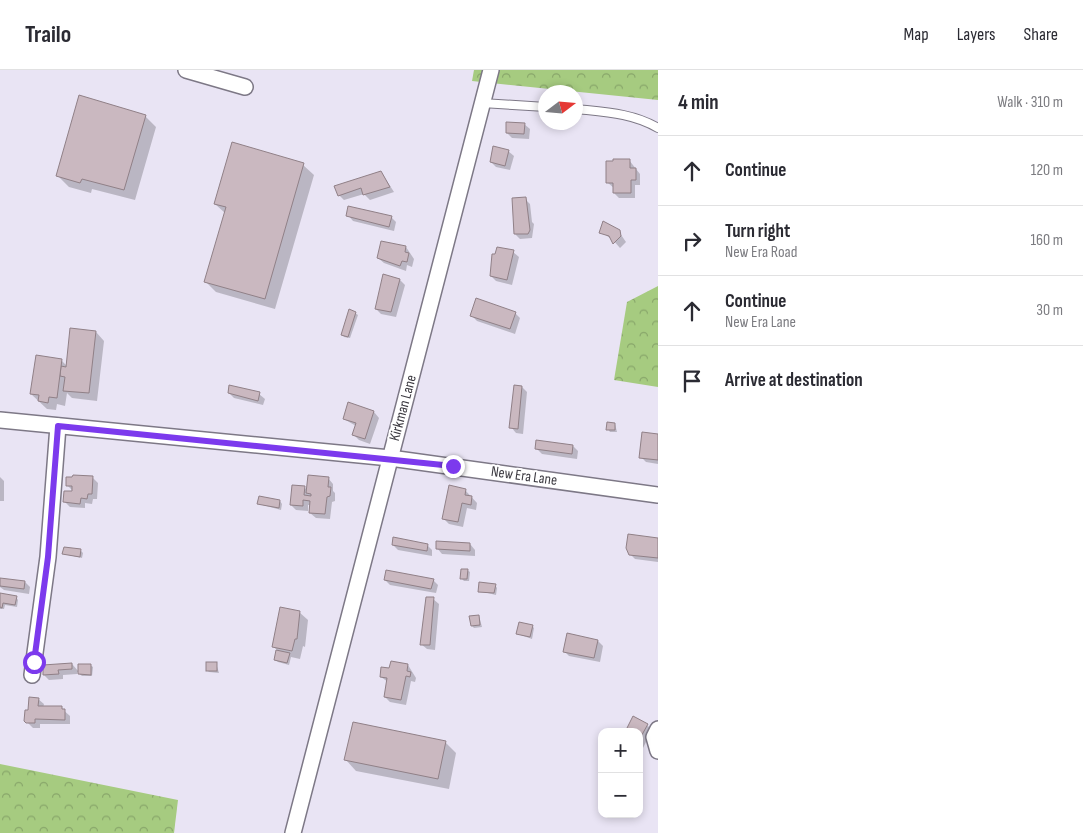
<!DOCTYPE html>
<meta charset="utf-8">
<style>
body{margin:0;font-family:"Sofia Sans Condensed",sans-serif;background:#f7f7f7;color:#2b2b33}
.controls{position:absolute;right:15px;bottom:15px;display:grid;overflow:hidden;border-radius:10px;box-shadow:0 2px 8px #0003}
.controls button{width:45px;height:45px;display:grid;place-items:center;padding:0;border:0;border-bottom:1px solid #e1e1e2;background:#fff;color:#2b2b33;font:25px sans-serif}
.compass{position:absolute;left:538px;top:15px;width:45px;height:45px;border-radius:50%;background:#fff;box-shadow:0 2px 8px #0003;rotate:74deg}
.stop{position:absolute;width:15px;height:15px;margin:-11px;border:4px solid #7c3aed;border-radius:50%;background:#fff}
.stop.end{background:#7c3aed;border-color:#fff;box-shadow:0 1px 5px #0008}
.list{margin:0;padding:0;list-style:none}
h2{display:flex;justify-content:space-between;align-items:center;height:65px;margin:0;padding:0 20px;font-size:21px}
h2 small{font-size:16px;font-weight:400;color:#7c7c81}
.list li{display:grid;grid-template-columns:32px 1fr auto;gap:15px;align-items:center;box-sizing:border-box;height:70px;padding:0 20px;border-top:1px solid #e1e1e2}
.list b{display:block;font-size:19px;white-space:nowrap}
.list p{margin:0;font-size:16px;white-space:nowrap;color:#7c7c81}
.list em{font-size:16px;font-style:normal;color:#7c7c81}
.icon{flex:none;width:28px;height:28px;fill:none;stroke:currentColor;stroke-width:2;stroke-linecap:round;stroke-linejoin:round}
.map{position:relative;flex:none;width:658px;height:763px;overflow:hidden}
header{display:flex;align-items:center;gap:30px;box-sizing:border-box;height:70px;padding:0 25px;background:#fff;border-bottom:1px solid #e1e1e2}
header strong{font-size:24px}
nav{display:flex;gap:28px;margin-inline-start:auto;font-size:18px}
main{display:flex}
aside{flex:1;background:#fff}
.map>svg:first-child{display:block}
.forest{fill:url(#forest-crowns)}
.shadow{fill:#0003}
.building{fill:#cab8c0;stroke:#908087}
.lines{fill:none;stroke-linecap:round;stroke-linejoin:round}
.lane-casing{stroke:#7d7886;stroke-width:10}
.street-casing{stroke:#7d7886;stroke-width:18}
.lane{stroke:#fff;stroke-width:8}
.street{stroke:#fff;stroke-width:15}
.route{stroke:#7c3aed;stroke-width:6}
.labels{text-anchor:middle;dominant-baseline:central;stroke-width:4;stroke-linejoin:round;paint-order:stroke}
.street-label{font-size:15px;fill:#3c3a41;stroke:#fff}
</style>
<header>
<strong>Trailo</strong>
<nav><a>Map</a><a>Layers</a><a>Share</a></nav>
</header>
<main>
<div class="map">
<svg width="658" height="763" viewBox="0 0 658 763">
<defs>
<pattern id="forest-crowns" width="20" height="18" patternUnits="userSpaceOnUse" patternTransform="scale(1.25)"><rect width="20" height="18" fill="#a6cb80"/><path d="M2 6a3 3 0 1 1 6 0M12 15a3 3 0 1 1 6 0" fill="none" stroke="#88a66a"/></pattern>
</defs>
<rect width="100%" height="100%" fill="#e9e4f4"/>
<g class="forest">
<polygon points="474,0 658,0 658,30 472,11"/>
<polygon points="658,216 658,317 614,310 627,232"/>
<polygon points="0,694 178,730 174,763 0,763"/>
</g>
<g class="shadow">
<polygon points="145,46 156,57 135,130 92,119 91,123 69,117 58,106"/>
<polygon points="524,54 530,59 529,69 512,68 507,63"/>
<polygon points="508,81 514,86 510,100 496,97 491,92"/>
<polygon points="629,90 640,104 640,115 635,115 635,128 619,128 614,123 614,118 608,113"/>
<polygon points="303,95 314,105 275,239 216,222 205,211 225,143 215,134"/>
<polygon points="381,102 394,122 370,130 364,124 344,130 339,125"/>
<polygon points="525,129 530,134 532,152 534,154 532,168 520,169 515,164"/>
<polygon points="348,145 391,147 396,152 394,161 353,151"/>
<polygon points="617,159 626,172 620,178 613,170 601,162"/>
<polygon points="406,177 414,189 412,197 407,195 406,201 384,193 378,188"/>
<polygon points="513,182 519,187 512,215 496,211 491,206"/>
<polygon points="400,210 405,215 396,247 381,244 376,239"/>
<polygon points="355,243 358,245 350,268 344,267 342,264"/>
<polygon points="515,243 520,248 515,264 477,251 471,245"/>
<polygon points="72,260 96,262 104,271 97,331 72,328 67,323 65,336 57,334 56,340 47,339 31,324 62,291 67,296"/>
<polygon points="522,317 527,322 523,364 516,363 511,357"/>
<polygon points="229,323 259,324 265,329 263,335 234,328"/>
<polygon points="349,334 374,342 379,348 370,374 359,370 353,364 356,356 344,349"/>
<polygon points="615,354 617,362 610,362 608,359"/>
<polygon points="658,365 658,394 646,392 641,387"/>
<polygon points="573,376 578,381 577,389 542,384 537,379"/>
<polygon points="0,407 4,411 4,431 0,431"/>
<polygon points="92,407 98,413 97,429 93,429 92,434 85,433 85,438 70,437 65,432 74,422 67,415"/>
<polygon points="328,408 333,414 333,421 335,423 335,431 332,432 330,449 316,448 310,443 311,435 308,435 308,441 296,440 291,435 304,417 307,420"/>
<polygon points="465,420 477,433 476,440 467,438 463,457 449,454 444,449"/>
<polygon points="280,431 282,434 281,440 259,434"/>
<polygon points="658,469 658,492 635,489 630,484"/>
<polygon points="470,474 475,480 475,486 442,484 437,478"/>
<polygon points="393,475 427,475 432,480 432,486 398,480"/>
<polygon points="80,480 83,483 82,488 64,484"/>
<polygon points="467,500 470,502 469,511 464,511 461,508"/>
<polygon points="0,509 25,512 30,517 29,524 4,520 0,517"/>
<polygon points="385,510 433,510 438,515 436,523 390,515"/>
<polygon points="495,515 497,518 496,525 479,521"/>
<polygon points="0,525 16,527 18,530 17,537 5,535 4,539 0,539"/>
<polygon points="433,529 439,534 435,580 427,579 421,574"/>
<polygon points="299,542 308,550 305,577 303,576 300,589 291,587 289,595 278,592 275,589 277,580 274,577"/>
<polygon points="479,546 482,557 474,558 472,556"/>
<polygon points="532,556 534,558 532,569 518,564"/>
<polygon points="598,571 603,576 600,592 569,586 564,581"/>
<polygon points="216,593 219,603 209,602 207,600"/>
<polygon points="72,594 79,602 90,595 93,597 92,606 82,606 77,602 77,604 63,605 63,609 49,610 44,605"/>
<polygon points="408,595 416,608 415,612 411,611 406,635 390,632 385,627 388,612 381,607 390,600"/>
<polygon points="38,629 44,634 43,638 61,638 70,646 70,654 40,654 40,658 33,658 25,650 29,641"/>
<polygon points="647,655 652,660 641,682 639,681 639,662"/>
<polygon points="445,672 456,683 449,719 356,701 346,690"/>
</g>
<g class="building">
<polygon points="79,25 146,45 124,120 82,109 80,113 56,106"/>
<polygon points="506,52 525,53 524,64 506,63"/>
<polygon points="232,72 304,93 265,229 204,212 226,137 214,134"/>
<polygon points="493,76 509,80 505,96 490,92"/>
<polygon points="613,89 630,89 630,98 636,98 636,110 631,110 631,123 613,123 613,113 606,113 606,91 613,91"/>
<polygon points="381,101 390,117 363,125 361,118 338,126 334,116"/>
<polygon points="526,127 530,160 528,164 514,164 512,128"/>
<polygon points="348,136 392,146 389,157 346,146"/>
<polygon points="603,151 620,160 621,166 613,174 609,166 599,163"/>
<polygon points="381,171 406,176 405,182 409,183 407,192 402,191 400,196 377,188"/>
<polygon points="497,177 514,180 507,210 490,206 492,184 495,184"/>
<polygon points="383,204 400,209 391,242 375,239"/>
<polygon points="476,228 516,242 510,259 470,246"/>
<polygon points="349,239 356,242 348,267 341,265"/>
<polygon points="70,258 96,261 89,323 63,321 65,307 60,306 61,296 66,297"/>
<polygon points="36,285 62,289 57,328 49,327 48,333 38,331 39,325 30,324"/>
<polygon points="229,315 260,322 258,331 228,323"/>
<polygon points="514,315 522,316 518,359 509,358"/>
<polygon points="348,332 374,341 365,369 352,365 356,353 343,349"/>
<polygon points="607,352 615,353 615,360 606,360"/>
<polygon points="642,362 658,364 658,390 639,388"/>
<polygon points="536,370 573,375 572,384 535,379"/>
<polygon points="73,405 93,406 92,424 88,424 87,429 81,428 80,434 63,432 64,421 72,421 72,416 66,416 66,407 72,407"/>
<polygon points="308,405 329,407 328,417 331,417 330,426 327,427 325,444 309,443 310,431 303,430 303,436 290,435 292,415 305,416 304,425 311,426 311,424 306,423"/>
<polygon points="449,415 466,419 465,425 472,426 471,435 462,433 458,452 442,449"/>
<polygon points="259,426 280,430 279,438 257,434"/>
<polygon points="628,464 658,468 658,488 629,485 626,478"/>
<polygon points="393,467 428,474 427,481 392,475"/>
<polygon points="436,471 470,473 470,481 436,479"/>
<polygon points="64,477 81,479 80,487 62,484"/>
<polygon points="461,499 468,499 467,509 460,509"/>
<polygon points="386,500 434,509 431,519 384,510"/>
<polygon points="0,508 25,511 24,519 0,516"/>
<polygon points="479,512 496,514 494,523 478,522"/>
<polygon points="0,523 17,526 15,535 3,533 2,538 0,537"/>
<polygon points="426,527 434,527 430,575 420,575"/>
<polygon points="280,537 300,541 297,569 295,569 292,581 272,577"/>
<polygon points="479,545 480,555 471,556 469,546"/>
<polygon points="519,552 533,555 530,567 516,564"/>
<polygon points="567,563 598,570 594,588 563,582"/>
<polygon points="276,580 290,583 287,593 274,590"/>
<polygon points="391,591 408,594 407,601 411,602 410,607 406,606 401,630 384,627 387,608 380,607 381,597 389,598"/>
<rect x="206" y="592" width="11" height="9"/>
<polygon points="72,593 72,599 58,600 59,604 43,605 43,595"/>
<polygon points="78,594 91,594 91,605 78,604"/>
<polygon points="29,627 39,628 38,636 62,636 62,639 65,639 65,650 35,649 35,653 26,653 24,651 25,640 28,640"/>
<polygon points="633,646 648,654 639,670 639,662 625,662"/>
<polygon points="353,652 446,671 438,709 344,690"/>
</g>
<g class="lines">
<g class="lane-casing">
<g id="lane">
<polyline points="482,33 546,37"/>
<path d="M 576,39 C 604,42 633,43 658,58"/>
</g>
</g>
<g class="street-casing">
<g id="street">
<polyline points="186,0 245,17"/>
<polyline points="0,350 390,388 658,425"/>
<polyline points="32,605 48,487 58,356"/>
<polyline points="658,659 654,667 658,681"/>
<polyline points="293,763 491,0"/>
</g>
</g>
<use href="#lane" class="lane"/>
<use href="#street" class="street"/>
</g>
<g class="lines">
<polyline class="route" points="34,592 48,487 58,356 453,396"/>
</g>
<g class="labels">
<g class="street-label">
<text transform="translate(403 338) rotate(-75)">Kirkman Lane</text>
<text transform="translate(524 406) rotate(8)">New Era Lane</text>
</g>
</g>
</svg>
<div class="controls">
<button>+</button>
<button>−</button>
</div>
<svg class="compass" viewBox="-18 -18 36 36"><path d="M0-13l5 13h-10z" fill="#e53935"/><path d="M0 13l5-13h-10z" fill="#7c7c81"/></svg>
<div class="stop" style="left:34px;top:592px"></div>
<div class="stop end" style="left:453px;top:396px"></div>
</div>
<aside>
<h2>4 min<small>Walk · 310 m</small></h2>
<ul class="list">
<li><svg class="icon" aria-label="ahead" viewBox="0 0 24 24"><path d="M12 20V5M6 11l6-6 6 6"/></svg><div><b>Continue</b></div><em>120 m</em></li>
<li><svg class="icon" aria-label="right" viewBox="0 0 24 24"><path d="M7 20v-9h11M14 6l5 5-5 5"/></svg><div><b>Turn right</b><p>New Era Road</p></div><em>160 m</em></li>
<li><svg class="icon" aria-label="ahead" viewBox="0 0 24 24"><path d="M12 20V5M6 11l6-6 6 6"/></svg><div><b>Continue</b><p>New Era Lane</p></div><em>30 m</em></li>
<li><svg class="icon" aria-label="arrive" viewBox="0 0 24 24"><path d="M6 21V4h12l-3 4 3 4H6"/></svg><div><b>Arrive at destination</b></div></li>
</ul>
</aside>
</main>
